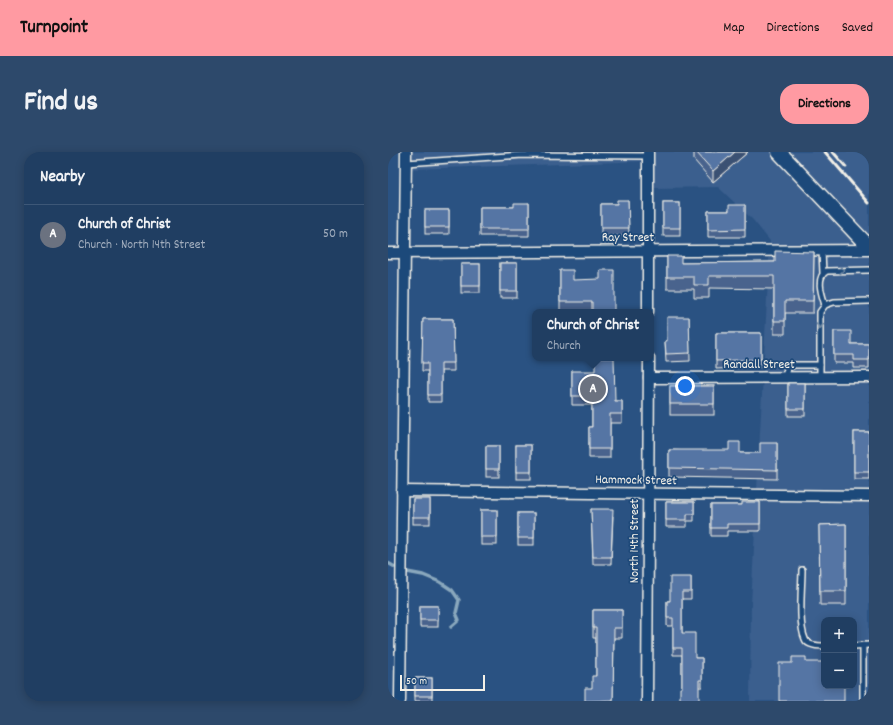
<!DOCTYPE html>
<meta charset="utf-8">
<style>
body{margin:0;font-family:Dekko,sans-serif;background:#2d496b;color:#f1f3f6}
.controls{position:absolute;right:12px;bottom:12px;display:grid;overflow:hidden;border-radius:8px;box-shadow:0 2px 10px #0003}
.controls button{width:36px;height:36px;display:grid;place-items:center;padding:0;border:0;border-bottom:1px solid #3d5777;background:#203e62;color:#f1f3f6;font:20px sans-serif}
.scale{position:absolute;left:12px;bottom:10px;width:85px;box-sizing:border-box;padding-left:4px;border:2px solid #f4f1e8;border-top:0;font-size:11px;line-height:14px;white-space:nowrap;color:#f4f1e8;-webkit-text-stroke:3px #1f4a7a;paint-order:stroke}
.you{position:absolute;left:297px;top:234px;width:14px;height:14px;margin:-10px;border:3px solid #fff;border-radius:50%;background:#1a73e8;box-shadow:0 0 0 6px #1a73e833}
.badge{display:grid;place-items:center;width:26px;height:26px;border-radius:50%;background:#ff9aa2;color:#fff;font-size:13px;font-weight:700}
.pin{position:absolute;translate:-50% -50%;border:2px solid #fff;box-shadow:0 1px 4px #0006}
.popup{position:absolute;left:144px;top:157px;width:122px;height:52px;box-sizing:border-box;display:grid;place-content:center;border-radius:8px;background:#203e62;filter:drop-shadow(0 1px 3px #0005);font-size:13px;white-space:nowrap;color:#a2aebe}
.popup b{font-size:15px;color:#f1f3f6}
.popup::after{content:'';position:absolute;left:50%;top:100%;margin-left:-8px;border:8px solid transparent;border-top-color:#203e62}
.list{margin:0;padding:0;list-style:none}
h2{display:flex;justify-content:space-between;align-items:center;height:52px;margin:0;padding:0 16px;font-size:17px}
h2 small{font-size:13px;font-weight:400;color:#a2aebe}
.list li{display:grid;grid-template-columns:26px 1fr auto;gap:12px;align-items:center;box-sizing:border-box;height:60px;padding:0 16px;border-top:1px solid #3d5777}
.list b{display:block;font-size:15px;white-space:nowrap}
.list p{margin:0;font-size:13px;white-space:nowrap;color:#a2aebe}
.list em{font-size:13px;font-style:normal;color:#a2aebe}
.map{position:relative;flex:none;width:481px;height:549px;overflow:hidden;border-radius:16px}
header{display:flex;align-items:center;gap:24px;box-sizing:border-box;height:56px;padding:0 20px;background:#ff9aa2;color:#111}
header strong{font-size:19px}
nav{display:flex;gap:22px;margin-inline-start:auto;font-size:14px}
.intro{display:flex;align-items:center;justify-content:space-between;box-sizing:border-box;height:96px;padding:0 24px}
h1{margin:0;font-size:28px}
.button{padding:10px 18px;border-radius:16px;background:#ff9aa2;color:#111;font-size:14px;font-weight:700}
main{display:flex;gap:24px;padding:0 24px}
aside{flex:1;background:#203e62;border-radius:16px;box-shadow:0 2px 10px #0003}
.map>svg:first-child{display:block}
.built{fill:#3b5f8e;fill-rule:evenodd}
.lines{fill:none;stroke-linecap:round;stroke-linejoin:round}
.stream{stroke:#8aa8bd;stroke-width:3.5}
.lane-casing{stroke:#f4f1e8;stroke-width:8}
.street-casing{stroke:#f4f1e8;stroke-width:13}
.secondary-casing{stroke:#f4f1e8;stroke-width:17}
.lane{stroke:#1f4a7a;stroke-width:5}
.street{stroke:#1f4a7a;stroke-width:10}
.secondary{stroke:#1f4a7a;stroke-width:14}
.rail{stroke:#f4f1e8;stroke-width:3}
.wall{fill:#48648d;stroke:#f4f1e8}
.shaded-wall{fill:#3b5173;stroke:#f4f1e8}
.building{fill:#5474a4;stroke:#f4f1e8}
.oneway{stroke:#748da6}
.labels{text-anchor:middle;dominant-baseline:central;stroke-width:3.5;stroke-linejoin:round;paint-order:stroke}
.street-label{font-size:13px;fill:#f4f1e8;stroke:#1f4a7a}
</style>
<header>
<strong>Turnpoint</strong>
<nav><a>Map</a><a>Directions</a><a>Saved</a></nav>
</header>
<div class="intro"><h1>Find us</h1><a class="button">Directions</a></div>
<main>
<aside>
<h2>Nearby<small></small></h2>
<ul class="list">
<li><span class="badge" style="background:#6b7280">A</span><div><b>Church of Christ</b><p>Church · North 14th Street</p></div><em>50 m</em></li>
</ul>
</aside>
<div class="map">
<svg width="481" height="549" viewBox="0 0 481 549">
<rect width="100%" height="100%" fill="#2a5282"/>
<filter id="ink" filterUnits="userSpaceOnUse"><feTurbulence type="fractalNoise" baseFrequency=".025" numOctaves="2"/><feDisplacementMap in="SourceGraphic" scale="8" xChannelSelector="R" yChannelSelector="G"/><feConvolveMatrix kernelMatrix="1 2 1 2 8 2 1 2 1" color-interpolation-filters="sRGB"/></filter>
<g filter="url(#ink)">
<path class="built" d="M 24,0 L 481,0 L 481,549 L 362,549 L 363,453 L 382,89 L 365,68 L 330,35 L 264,36 L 263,9 L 23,17 ZM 436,468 L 466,468 L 466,534 L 436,534 Z"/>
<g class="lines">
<polyline class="stream" points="0,411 14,419 35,423 52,430 64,438 71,448 68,461 71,468 63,475"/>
<g class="lane-casing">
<g id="lane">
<polyline points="18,11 135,3 260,4"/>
<polyline points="434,99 435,121"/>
<path d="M 437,153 C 434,143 427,125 439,119 L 481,118"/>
<polyline points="397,225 399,216 406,213 432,213"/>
<polyline points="432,225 432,160 437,153 446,150 481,149"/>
<path d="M 414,418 C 414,434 410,472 417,487 C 419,493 430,494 436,494"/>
<polyline points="466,494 481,493"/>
<polyline points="475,549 475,493"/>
</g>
</g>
<g class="street-casing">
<g id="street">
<polyline points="260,0 260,160"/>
<polyline points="0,101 481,98"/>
<polyline points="261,226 481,225"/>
<polyline points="14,339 481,344"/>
<polyline points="12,549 18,0"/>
<polyline points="259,549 261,206"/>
</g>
</g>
<g class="secondary-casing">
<polyline id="secondary" points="391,0 481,95"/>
</g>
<use href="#lane" class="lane"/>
<use href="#street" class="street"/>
<use href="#secondary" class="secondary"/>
<g class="rail">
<polyline points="437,0 481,51"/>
<polyline points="445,0 458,15"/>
</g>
</g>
<g class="wall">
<polygon points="306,0 360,0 325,30 306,8"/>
<polygon points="240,48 241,84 213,84 213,52 229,52"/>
<polygon points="141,51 141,84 92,84 92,55 126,55"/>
<rect x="275" y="51" width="17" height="33"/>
<polygon points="357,53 357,85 320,85 320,59 341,59"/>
<rect x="37" y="58" width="24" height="24"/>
<polygon points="426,100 425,161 397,161 397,182 386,182 386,137 321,136 321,146 306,146 306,137 279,137 279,104 293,111 387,110"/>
<rect x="112" y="111" width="17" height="35"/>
<rect x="73" y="112" width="19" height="29"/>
<polygon points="172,118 185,128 226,160 172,159"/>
<polygon points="301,165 302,209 278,210 277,189 279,189"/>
<polygon points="35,167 65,167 66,219 53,219 53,250 40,250 40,219 34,219"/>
<polygon points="446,179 463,192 481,192 481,216 466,216 466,211 446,211"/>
<polygon points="328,181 373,181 373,215 328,217"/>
<polygon points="184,219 227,249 234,249 234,271 222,271 222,306 201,306 201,275 204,275 204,253 184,253"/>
<rect x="400" y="231" width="17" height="33"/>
<rect x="282" y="234" width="44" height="29"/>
<rect x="466" y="280" width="15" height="47"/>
<polygon points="389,291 389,327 281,325 281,298 352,301 372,301"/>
<rect x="128" y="293" width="15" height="34"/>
<rect x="98" y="294" width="13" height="31"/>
<rect x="25" y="347" width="17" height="25"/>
<polygon points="278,350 306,350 306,369 299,369 299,375 278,375"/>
<polygon points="372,350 372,379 339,379 339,384 323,384 323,353 354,353"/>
<polygon points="203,357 225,364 223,412 205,412"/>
<rect x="93" y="358" width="16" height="35"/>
<rect x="130" y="361" width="16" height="32"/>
<polygon points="458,372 458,453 432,453 431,373"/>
<polygon points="303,425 303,447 294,447 294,481 307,506 314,506 314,535 294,536 294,503 285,503 285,474 279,474 279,449 282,449"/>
<rect x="32" y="454" width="18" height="21"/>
<polygon points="205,458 234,458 234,486 226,486 225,549 197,549 204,536 208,524 208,486 205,486"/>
<rect x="27" y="526" width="17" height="23"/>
</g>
<polygon class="shaded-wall" points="347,0 360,0 325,30 325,19"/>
<g class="building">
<polygon points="308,0 347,0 325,19"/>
<polygon points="229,48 240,48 241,76 213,76 213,52 229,52"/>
<polygon points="126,51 141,51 141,77 92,77 92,55 126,55"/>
<rect x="275" y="51" width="17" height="25"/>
<polygon points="341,53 357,53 357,77 320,78 320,59 341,59"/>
<rect x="37" y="58" width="24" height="17"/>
<polygon points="387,99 426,100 425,149 397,149 397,169 386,169 386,124 321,124 321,133 306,133 306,125 279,125 279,104 293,104 293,111 387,110"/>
<rect x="112" y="111" width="17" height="28"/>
<rect x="73" y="112" width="19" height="22"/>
<polygon points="172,118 185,118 185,128 212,127 212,118 226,118 226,160 204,160 204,150 172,150"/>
<polygon points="279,165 301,165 302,201 278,202 277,189 279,189"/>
<polygon points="35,167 65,167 66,211 53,211 53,243 40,243 40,211 34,211"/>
<polygon points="446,179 463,179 463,192 481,192 481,208 466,208 466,203 446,203"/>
<polygon points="328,181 373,181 373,207 328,209"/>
<polygon points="207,206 226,206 227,249 234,249 234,262 222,262 222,297 201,297 201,275 204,275 204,244 184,244 184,219 207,219"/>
<rect x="400" y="231" width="17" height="26"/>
<rect x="282" y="234" width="44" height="18"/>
<rect x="466" y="280" width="15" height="40"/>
<polygon points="341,290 352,290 352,301 372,301 372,291 389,291 389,318 281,316 281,298 341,298"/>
<rect x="128" y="293" width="15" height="27"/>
<rect x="98" y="294" width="13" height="23"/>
<rect x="25" y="347" width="17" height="18"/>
<polygon points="278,350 306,350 306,362 299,362 299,368 278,368"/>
<polygon points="354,350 372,350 372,372 339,372 339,376 323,376 323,353 354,353"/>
<polygon points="203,357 225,357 223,405 205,405"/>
<rect x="93" y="358" width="16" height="27"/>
<rect x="130" y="361" width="16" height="25"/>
<polygon points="458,372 458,439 432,439 431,373"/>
<polygon points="282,425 303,425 303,440 294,440 294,481 307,481 307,506 314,506 314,528 311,528 311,549 292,549 292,536 294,536 294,496 285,496 285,466 279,466 279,449 282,449"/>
<rect x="32" y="454" width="18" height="14"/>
<polygon points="205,458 234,458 234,476 226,476 225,548 197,549 197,536 204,536 204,524 208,524 208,476 205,476"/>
<polygon points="404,505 418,505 418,510 436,510 436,534 456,534 456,549 391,549 391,511 404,511"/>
<rect x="27" y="526" width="17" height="18"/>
</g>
<defs><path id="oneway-chevron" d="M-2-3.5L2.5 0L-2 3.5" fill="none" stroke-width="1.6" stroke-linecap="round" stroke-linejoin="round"/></defs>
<g class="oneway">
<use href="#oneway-chevron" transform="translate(454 118) rotate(-2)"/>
<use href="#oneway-chevron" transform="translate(432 174) rotate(89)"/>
</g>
</g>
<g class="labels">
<g class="street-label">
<text x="240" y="86">Ray Street</text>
<text x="371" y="213">Randall Street</text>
<text transform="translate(248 329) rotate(1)">Hammock Street</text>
<text transform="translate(247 389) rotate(-90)">North 14th Street</text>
</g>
</g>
</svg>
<div class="controls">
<button>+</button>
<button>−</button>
</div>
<div class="scale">50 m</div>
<div class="you"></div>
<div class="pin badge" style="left:205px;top:237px;background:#6b7280">A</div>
<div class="popup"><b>Church of Christ</b>Church</div>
</div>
</main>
